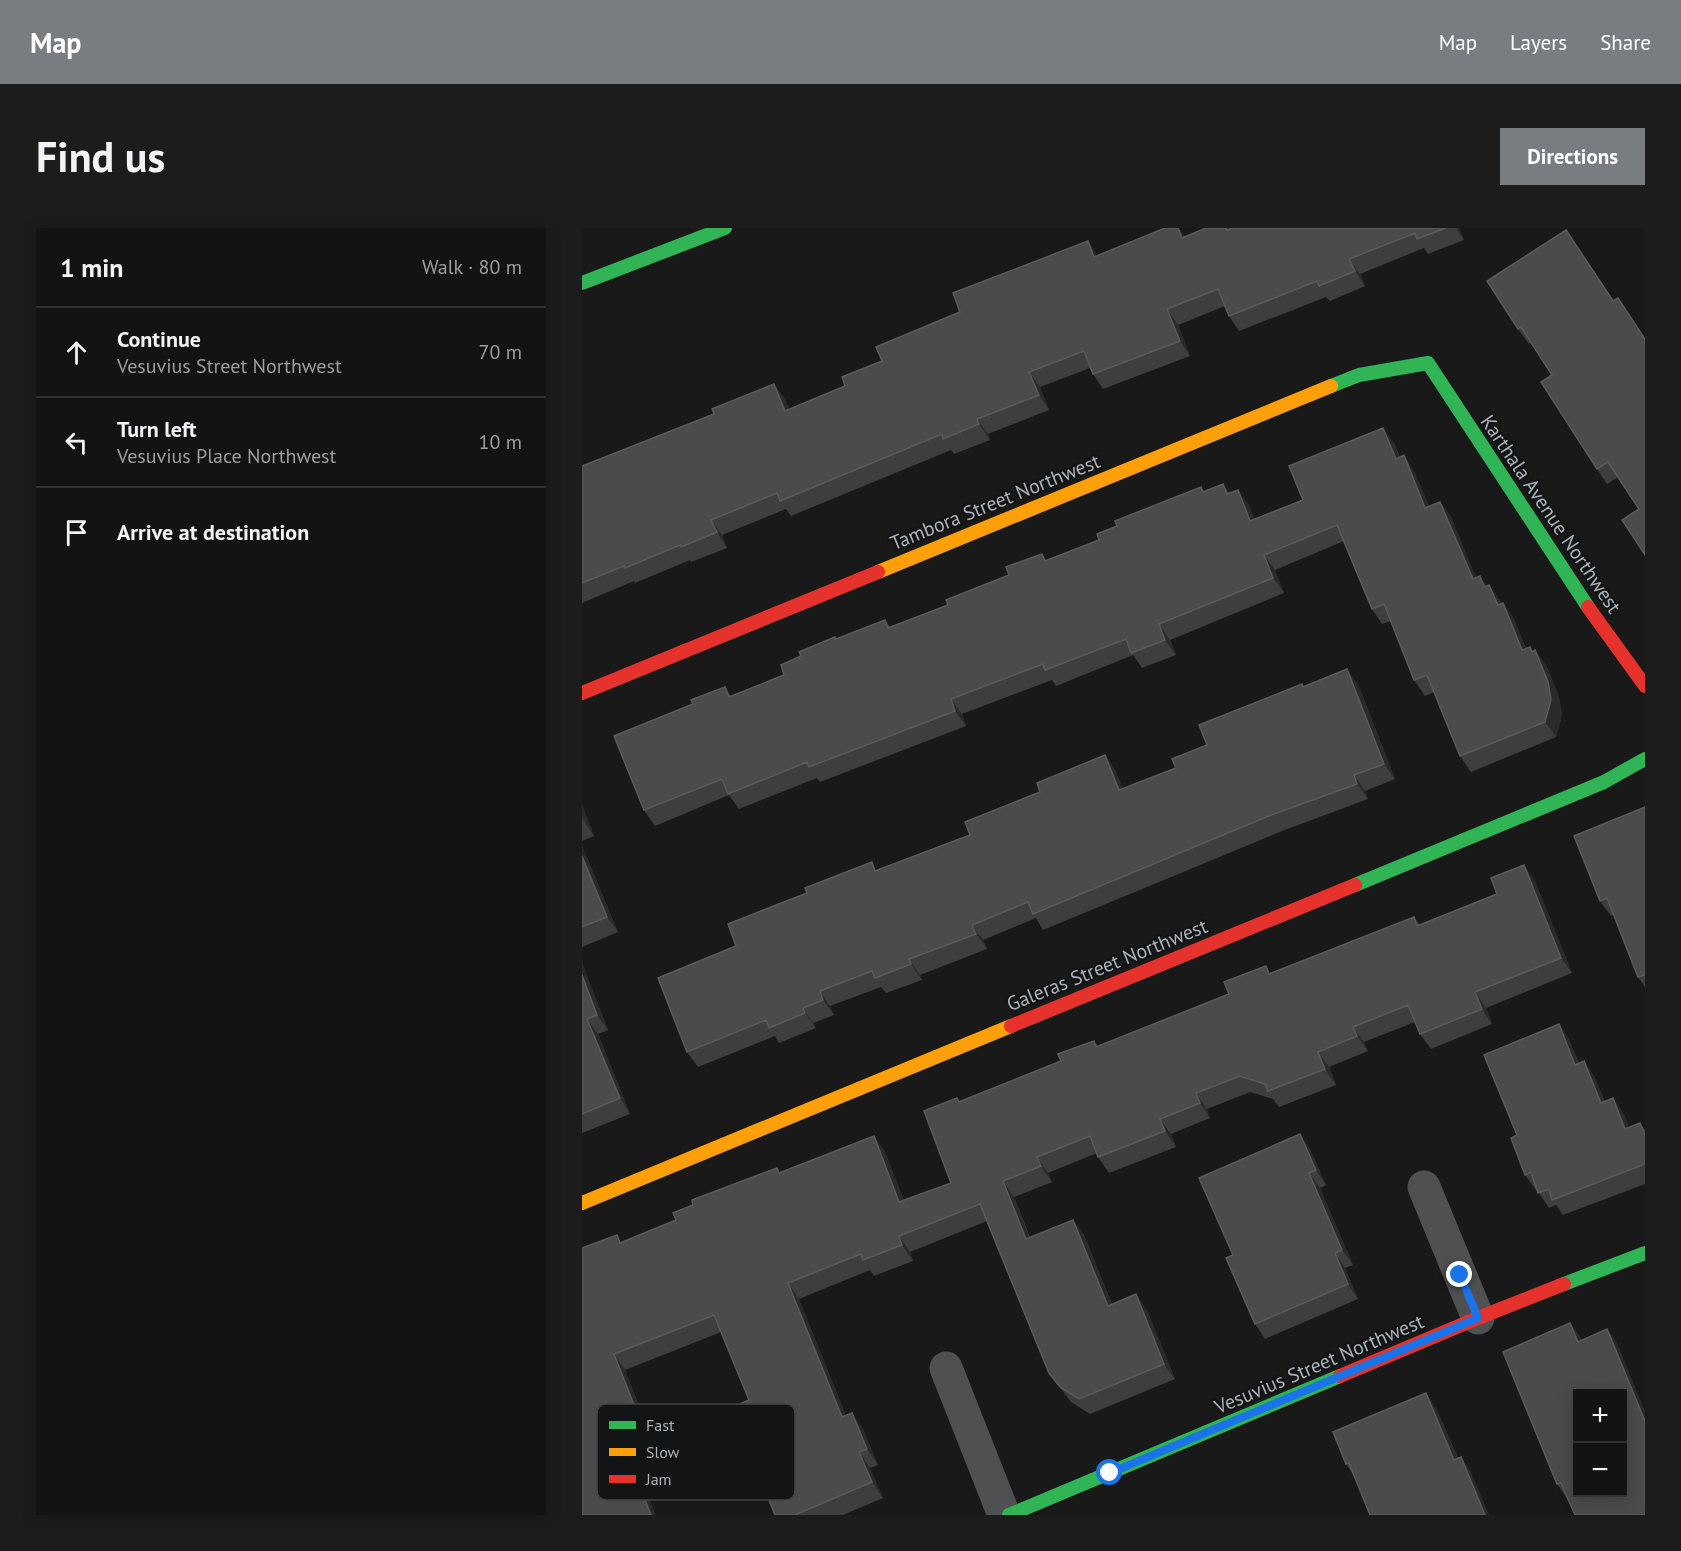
<!DOCTYPE html>
<meta charset="utf-8">
<style>
body{margin:0;font-family:"PT Sans",sans-serif;background:#1c1c1c;color:#f1f3f6}
.controls{position:absolute;right:18px;bottom:18px;display:grid;overflow:hidden;border-radius:0px;box-shadow:0 3px 15px #0003}
.controls button{width:54px;height:54px;display:grid;place-items:center;padding:0;border:0;border-bottom:2px solid #323233;background:#131313;color:#f1f3f6;font:30px sans-serif}
.stop{position:absolute;width:18px;height:18px;margin:-14px;border:4px solid #1a73e8;border-radius:50%;background:#fff}
.stop.end{background:#1a73e8;border-color:#fff;box-shadow:0 2px 6px #0008}
.list{margin:0;padding:0;list-style:none}
h2{display:flex;justify-content:space-between;align-items:center;height:78px;margin:0;padding:0 24px;font-size:26px}
h2 small{font-size:20px;font-weight:400;color:#9d9ea0}
.list li{display:grid;grid-template-columns:39px 1fr auto;gap:18px;align-items:center;box-sizing:border-box;height:90px;padding:0 24px;border-top:2px solid #323233}
.list b{display:block;font-size:22px;white-space:nowrap}
.list p{margin:0;font-size:20px;white-space:nowrap;color:#9d9ea0}
.list em{font-size:20px;font-style:normal;color:#9d9ea0}
.icon{flex:none;width:33px;height:33px;fill:none;stroke:currentColor;stroke-width:2;stroke-linecap:round;stroke-linejoin:round}
.map{position:relative;flex:none;width:1063px;height:1287px;overflow:hidden;border-radius:0px}
header{display:flex;align-items:center;gap:36px;box-sizing:border-box;height:84px;padding:0 30px;background:#797c80;color:#fff}
header strong{font-size:28px}
nav{display:flex;gap:33px;margin-inline-start:auto;font-size:21px}
.intro{display:flex;align-items:center;justify-content:space-between;box-sizing:border-box;height:144px;padding:0 36px}
h1{margin:0;font-size:42px}
.button{padding:15px 27px;border-radius:0px;background:#797c80;color:#fff;font-size:21px;font-weight:700}
main{display:flex;gap:36px;padding:0 36px}
aside{flex:1;background:#131313;border-radius:0px;box-shadow:0 3px 15px #0003}
.map>svg:first-child{display:block}
.lines{fill:none;stroke-linecap:round;stroke-linejoin:round}
.street{stroke:#4e5052;stroke-width:33}
.fast{stroke:#30b455;stroke-width:14}
.slow{stroke:#ff9f0a;stroke-width:14}
.jam{stroke:#e5322d;stroke-width:14}
.wall{fill:#3d3f3f}
.shaded-wall{fill:#2a2a2a}
.building{fill:#494b4c;stroke:#595b5d;stroke-width:1.5;fill-rule:evenodd}
.route{stroke:#1a73e8;stroke-width:8}
.labels{text-anchor:middle;dominant-baseline:central;stroke-width:4.5;stroke-linejoin:round;paint-order:stroke}
.street-label{font-size:20px;fill:#acb2b8;stroke:#131415}
.key{fill:#131415;stroke:#414346;stroke-width:1.5}
.key-label{font-size:16px;fill:#acb2b8}
</style>
<header>
<strong>Map</strong>
<nav><a>Map</a><a>Layers</a><a>Share</a></nav>
</header>
<div class="intro"><h1>Find us</h1><a class="button">Directions</a></div>
<main>
<aside>
<h2>1 min<small>Walk · 80 m</small></h2>
<ul class="list">
<li><svg class="icon" aria-label="ahead" viewBox="0 0 24 24"><path d="M12 20V5M6 11l6-6 6 6"/></svg><div><b>Continue</b><p>Vesuvius Street Northwest</p></div><em>70 m</em></li>
<li><svg class="icon" aria-label="left" viewBox="0 0 24 24"><path d="M17 20v-9H6M10 6l-5 5 5 5"/></svg><div><b>Turn left</b><p>Vesuvius Place Northwest</p></div><em>10 m</em></li>
<li><svg class="icon" aria-label="arrive" viewBox="0 0 24 24"><path d="M6 21V4h12l-3 4 3 4H6"/></svg><div><b>Arrive at destination</b></div></li>
</ul>
</aside>
<div class="map">
<svg width="1063" height="1287" viewBox="0 0 1063 1287">
<rect width="100%" height="100%" fill="#191919"/>
<g class="lines">
<g class="street">
<polyline points="842,959 896,1090"/>
<polyline points="364,1140 422,1287"/>
</g>
<g class="fast">
<polyline points="0,55 143,0"/>
<polyline points="749,158 777,147 846,135 1006,379"/>
<polyline points="773,657 1022,554 1063,531"/>
<polyline points="982,1056 1063,1025"/>
<polyline points="427,1287 758,1148"/>
</g>
<g class="slow">
<polyline points="296,344 749,158"/>
<polyline points="0,975 429,798"/>
</g>
<g class="jam">
<polyline points="1006,379 1063,458"/>
<polyline points="0,465 296,344"/>
<polyline points="429,798 773,657"/>
<polyline points="758,1148 896,1090 982,1056"/>
</g>
</g>
<g class="wall">
<polygon points="650,0 877,0 882,12 846,26 842,20 778,46 783,58 748,73 744,69 657,103 647,88 643,78 596,97 608,128 521,161 511,146 508,140 458,159 467,182 406,206 408,212 372,226 369,222 209,288 204,281 140,307 145,320 109,334 108,332 53,355 52,353 0,375 0,238 203,171 207,181 263,158 300,133 515,27 603,8"/>
<polygon points="984,2 1032,73 1036,70 1063,110 1063,327 1057,281 1036,249 1025,256 1015,241 970,147 949,115 947,116 936,101"/>
<polygon points="812,215 818,229 832,243 847,278 858,274 869,289 894,350 898,348 904,358 918,372 920,376 921,375 932,391 944,421 951,423 964,437 977,469 980,487 974,509 889,544 878,528 852,464 843,468 832,452 809,393 800,396 790,381 762,313 693,342 702,365 588,412 594,427 560,440 551,427 474,458 470,452 380,486 384,498 238,554 235,550 157,581 147,567 73,598 62,582 111,476 143,459 149,468 202,447 253,409 255,411 303,392 308,399 366,377 427,347 460,326 465,333 517,312 535,298 619,259 622,264 641,256 647,265 667,277 672,291 721,272"/>
<polygon points="720,456 722,459 776,456 813,551 783,563 786,571 700,603 461,702 454,690 401,712 405,721 338,747 340,752 304,765 299,759 248,778 252,787 231,795 234,800 197,815 193,808 116,839 105,824 154,718 295,642 388,607 458,564 523,527 533,542 541,561 594,540 625,517"/>
<polygon points="0,577 12,608 0,613"/>
<polygon points="1063,579 1063,759 1056,749 1032,687 1029,688 1018,673"/>
<polygon points="0,618 36,704 0,719"/>
<polygon points="953,653 990,745 904,780 910,796 849,821 838,806 833,794 782,814 786,823 747,839 754,857 697,879 691,871 668,864 625,881 628,890 589,906 594,919 527,945 516,929 515,925 466,945 470,954 432,969 448,1009 491,992 502,1007 530,1076 565,1082 593,1151 508,1186 489,1174 467,1145 405,993 328,1024 331,1033 292,1048 288,1042 217,1071 264,1188 281,1201 296,1237 288,1240 301,1270 261,1287 193,1287 178,1224 167,1172 139,1104 43,1142 87,1254 0,1287 40,1014 94,992 111,977 198,945 303,924 322,973 369,955 375,870 377,873 479,833 512,813 516,818 647,766 689,745 832,689 838,697"/>
<polygon points="0,735 26,802 16,806 48,886 0,905"/>
<polygon points="977,796 987,812 997,835 1012,848 1023,874 1042,886 1047,900 1058,895 1063,902 1063,956 981,987 974,977 967,980 955,962 954,962 943,947 935,907"/>
<polygon points="728,921 744,957 738,960 771,1037 763,1040 776,1071 683,1111 673,1096 651,1027"/>
<polygon points="988,1095 1000,1112 1025,1101 1036,1117 986,1272 975,1256"/>
<polygon points="854,1180 876,1230 879,1229 889,1244 772,1248 764,1236"/>
</g>
<g class="shaded-wall">
<polygon points="596,0 597,0 605,11 600,10"/>
<polygon points="874,0 877,0 882,12"/>
<polygon points="506,13 516,29 512,29"/>
<polygon points="767,31 778,46 783,58 773,43"/>
<polygon points="585,81 596,97 608,128 598,113"/>
<polygon points="447,144 458,159 467,182 457,167"/>
<polygon points="192,156 203,171 214,198 203,183"/>
<polygon points="395,191 406,206 408,212 397,196"/>
<polygon points="801,200 812,215 824,246 814,231"/>
<polygon points="822,227 832,243 854,295 843,280"/>
<polygon points="656,262 667,277 679,308 668,293"/>
<polygon points="858,274 869,289 901,366 891,351"/>
<polygon points="129,292 140,307 145,320 135,304"/>
<polygon points="682,327 693,342 702,365 691,350"/>
<polygon points="907,357 918,372 926,392 916,377"/>
<polygon points="921,375 932,391 950,438 940,422"/>
<polygon points="577,396 588,412 594,427 583,412"/>
<polygon points="948,419 958,433 953,422 964,437 977,469 980,487 974,509 963,494 950,424"/>
<polygon points="765,441 776,456 813,551 802,536"/>
<polygon points="369,471 380,486 384,498 373,483"/>
<polygon points="523,527 533,542 548,577 537,562"/>
<polygon points="772,547 783,563 786,571 775,556"/>
<polygon points="0,577 12,608 2,593 0,589"/>
<polygon points="0,618 36,704 25,689 0,628"/>
<polygon points="942,637 953,653 990,745 979,730"/>
<polygon points="390,697 401,712 405,721 394,706"/>
<polygon points="327,731 338,747 340,752 329,736"/>
<polygon points="0,735 26,802 15,787 0,747"/>
<polygon points="238,763 248,778 252,787 241,772"/>
<polygon points="893,764 904,780 910,796 900,781"/>
<polygon points="221,780 231,795 234,800 223,785"/>
<polygon points="5,791 16,806 48,886 38,870"/>
<polygon points="977,796 987,812 1003,852 993,837"/>
<polygon points="771,799 782,814 786,823 775,808"/>
<polygon points="736,824 747,839 754,857 743,841"/>
<polygon points="1002,833 1012,848 1029,890 1019,875"/>
<polygon points="614,865 625,881 628,890 618,875"/>
<polygon points="1031,870 1042,886 1054,917 1043,901"/>
<polygon points="578,891 589,906 594,919 583,903"/>
<polygon points="718,906 728,921 744,957 734,942"/>
<polygon points="292,908 303,924 328,990 317,974"/>
<polygon points="455,929 466,945 470,954 459,938"/>
<polygon points="727,945 738,960 771,1037 760,1022"/>
<polygon points="421,953 432,969 454,1027 444,1011"/>
<polygon points="491,992 502,1007 537,1094 526,1078"/>
<polygon points="317,1008 328,1024 331,1033 320,1017"/>
<polygon points="753,1025 763,1040 776,1071 766,1056"/>
<polygon points="206,1055 217,1071 271,1205 260,1189"/>
<polygon points="554,1066 565,1082 593,1151 582,1136"/>
<polygon points="988,1095 999,1110 1007,1129 996,1114"/>
<polygon points="1025,1101 1036,1117 1063,1183 1063,1193"/>
<polygon points="32,1126 43,1142 87,1254 76,1238"/>
<polygon points="844,1165 854,1180 883,1247 872,1232"/>
<polygon points="270,1185 281,1201 296,1237 285,1221"/>
<polygon points="277,1224 288,1240 301,1270 290,1254"/>
<polygon points="879,1229 889,1244 907,1287 903,1287"/>
<polygon points="53,1247 64,1263 74,1287 69,1287"/>
</g>
<g class="building">
<polygon points="583,0 596,0 600,10 624,0 644,0 645,2 650,0 864,0 835,11 833,5 767,31 773,43 737,58 735,53 647,88 636,61 585,81 598,113 511,146 502,123 447,144 457,167 395,191 397,196 361,211 360,206 198,273 195,265 129,292 135,304 99,319 98,317 43,340 42,338 0,355 0,238 132,186 130,181 192,156 203,183 263,158 260,149 300,133 294,119 378,84 371,65 506,13 512,29"/>
<polygon points="984,2 1031,73 1036,70 1063,111 1063,327 1040,292 1057,281 1026,234 1015,241 959,154 970,147 939,99 936,101 905,53"/>
<polygon points="801,200 814,231 822,227 843,280 858,274 891,351 898,348 902,359 907,357 916,377 921,375 940,422 948,419 950,424 953,422 966,454 969,472 963,494 878,528 845,447 832,452 802,376 790,381 755,297 682,327 691,350 577,396 583,412 549,425 544,411 463,442 461,436 369,471 373,483 227,539 225,534 146,566 140,551 62,582 32,508 111,476 109,472 143,459 147,469 202,447 199,437 219,428 217,424 253,409 254,411 303,392 306,400 366,377 364,372 427,347 424,339 460,326 463,333 517,312 515,306 535,298 533,293 619,259 621,264 641,256 645,266 656,262 668,293 721,272 707,238"/>
<polygon points="765,441 802,536 772,547 775,556 689,587 451,686 446,674 390,697 394,706 327,731 329,736 293,750 290,743 238,763 241,772 221,780 223,785 187,800 184,792 105,824 76,750 154,718 146,696 225,665 223,660 290,634 293,643 388,607 383,594 458,564 455,555 523,527 537,562 594,540 590,531 625,517 617,497 720,456 721,459"/>
<polygon points="1063,579 1063,747 1056,749 1025,670 1018,673 992,608"/>
<polygon points="0,628 25,689 0,699"/>
<polygon points="942,637 979,730 893,764 900,781 838,806 826,777 771,799 775,808 736,824 743,841 686,863 683,856 658,848 614,865 618,875 578,891 583,903 516,929 508,908 455,929 459,938 421,953 444,1011 491,992 526,1078 554,1066 582,1136 497,1171 478,1159 467,1145 398,976 317,1008 320,1017 281,1032 279,1026 206,1055 260,1189 270,1185 285,1221 277,1224 290,1254 213,1287 193,1287 169,1227 178,1224 158,1176 167,1172 132,1087 32,1126 76,1238 53,1247 69,1287 0,1287 0,1020 35,1007 38,1015 94,992 91,985 111,977 110,972 195,940 197,945 292,908 317,974 369,955 342,883 375,870 377,874 479,833 476,826 512,813 514,819 647,766 642,754 684,738 687,746 832,689 835,698 915,666 909,650"/>
<polygon points="0,747 15,787 5,791 38,870 0,886"/>
<polygon points="977,796 993,837 1002,833 1019,875 1031,870 1043,901 1058,895 1063,907 1063,936 970,972 967,961 956,965 949,944 943,947 929,910 935,907 902,827"/>
<polygon points="718,906 734,942 727,945 760,1022 753,1025 766,1056 673,1096 644,1030 651,1027 617,950"/>
<path d="M 988,1095 L 996,1114 L 1025,1101 L 1063,1193 L 1063,1287 L 993,1287 L 979,1255 L 975,1256 L 921,1124 ZM 996,1166 L 1041,1166 L 1041,1264 L 996,1264 Z"/>
<polygon points="844,1165 872,1232 879,1229 903,1287 788,1287 767,1235 764,1236 751,1204"/>
</g>
<g class="lines">
<polyline class="route" points="528,1245 896,1090 878,1047"/>
</g>
<g class="labels">
<g class="street-label">
<text transform="translate(413 274) rotate(-22)">Tambora Street Northwest</text>
<text transform="translate(969 286) rotate(56)">Karthala Avenue Northwest</text>
<text transform="translate(525 737) rotate(-22)">Galeras Street Northwest</text>
<text transform="translate(737 1136) rotate(-23)">Vesuvius Street Northwest</text>
</g>
</g>
<rect x="15" y="1176" width="198" height="96" rx="9" class="key"/>
<rect x="27" y="1193" width="27" height="8" fill="#30b455"/>
<rect x="27" y="1220" width="27" height="8" fill="#ff9f0a"/>
<rect x="27" y="1247" width="27" height="8" fill="#e5322d"/>
<g class="key-label">
<text x="64" y="1203">Fast</text>
<text x="64" y="1230">Slow</text>
<text x="64" y="1257">Jam</text>
</g>
</svg>
<div class="controls">
<button>+</button>
<button>−</button>
</div>
<div class="stop" style="left:528px;top:1245px"></div>
<div class="stop end" style="left:878px;top:1047px"></div>
</div>
</main>
